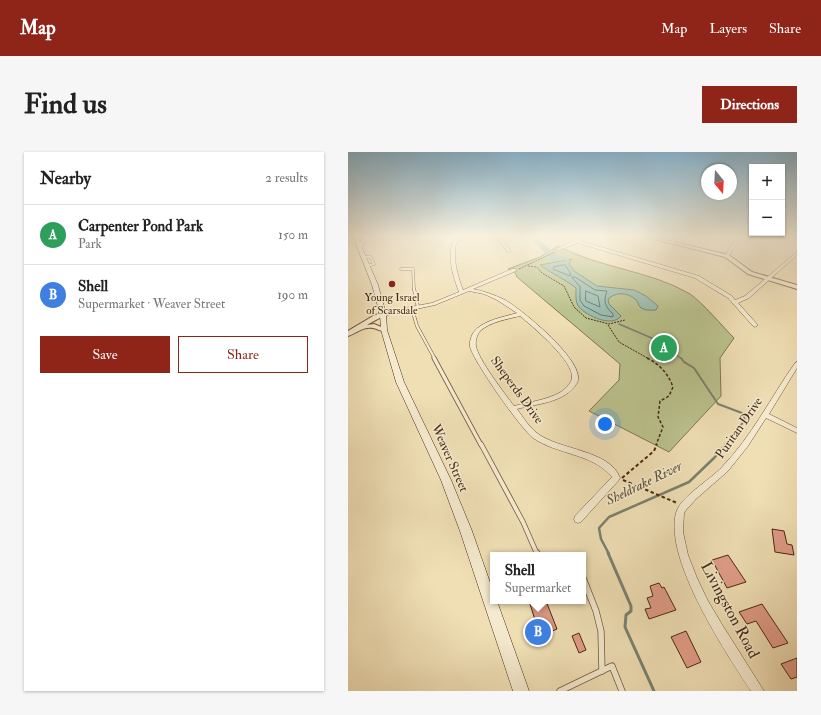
<!DOCTYPE html>
<meta charset="utf-8">
<style>
body{margin:0;font-family:"IM FELL Double Pica",serif;background:#f6f6f6;color:#222}
.controls{position:absolute;right:12px;top:12px;display:grid;overflow:hidden;border-radius:0px;box-shadow:0 1px 3px #0004}
.controls button{width:36px;height:36px;display:grid;place-items:center;padding:0;border:0;border-bottom:1px solid #e0e0e0;background:#fff;color:#222;font:20px sans-serif}
.compass{position:absolute;left:353px;top:12px;width:36px;height:36px;border-radius:50%;background:#fff;box-shadow:0 1px 3px #0004;rotate:162deg}
.you{position:absolute;left:257px;top:272px;width:14px;height:14px;margin:-10px;border:3px solid #fff;border-radius:50%;background:#1a73e8;box-shadow:0 0 0 6px #1a73e833}
.badge{display:grid;place-items:center;width:26px;height:26px;border-radius:50%;background:#8f2418;color:#fff;font-size:13px;font-weight:700}
.pin{position:absolute;translate:-50% -50%;border:2px solid #fff;box-shadow:0 1px 4px #0006}
.popup{position:absolute;left:142px;top:400px;width:96px;height:52px;box-sizing:border-box;display:grid;place-content:center;border-radius:0px;background:#fff;filter:drop-shadow(0 1px 3px #0005);font-size:13px;white-space:nowrap;color:#767676}
.popup b{font-size:15px;color:#222}
.popup::after{content:'';position:absolute;left:50%;top:100%;margin-left:-8px;border:8px solid transparent;border-top-color:#fff}
.list{margin:0;padding:0;list-style:none}
h2{display:flex;justify-content:space-between;align-items:center;height:52px;margin:0;padding:0 16px;font-size:17px}
h2 small{font-size:13px;font-weight:400;color:#767676}
.list li{display:grid;grid-template-columns:26px 1fr auto;gap:12px;align-items:center;box-sizing:border-box;height:60px;padding:0 16px;border-top:1px solid #e0e0e0}
.list b{display:block;font-size:15px;white-space:nowrap}
.list p{margin:0;font-size:13px;white-space:nowrap;color:#767676}
.list em{font-size:13px;font-style:normal;color:#767676}
.actions{display:flex;gap:8px;padding:12px 16px}
.actions a{flex:1;padding:9px 0;border:1px solid #8f2418;border-radius:0px;text-align:center;font-size:14px;color:#8f2418}
.actions .main{background:#8f2418;color:#fff}
.map{position:relative;flex:none;width:449px;height:539px;overflow:hidden;border-radius:0px}
header{display:flex;align-items:center;gap:24px;box-sizing:border-box;height:56px;padding:0 20px;background:#8f2418;color:#fff}
header strong{font-size:19px}
nav{display:flex;gap:22px;margin-inline-start:auto;font-size:14px}
.intro{display:flex;align-items:center;justify-content:space-between;box-sizing:border-box;height:96px;padding:0 24px}
h1{margin:0;font-size:28px}
.button{padding:10px 18px;border-radius:0px;background:#8f2418;color:#fff;font-size:14px;font-weight:700}
main{display:flex;gap:24px;padding:0 24px}
aside{flex:1;background:#fff;border-radius:0px;box-shadow:0 1px 3px #0004}
.map>svg:first-child{display:block}
.green{fill:#bac28d;stroke:#80764e}
.water{fill:#9abcb0;stroke:#798270}
.lines{fill:none;stroke-linecap:round;stroke-linejoin:round}
.shore{stroke:#707360;stroke-width:1}
.stream-far3{stroke:#798270;stroke-width:1.5}
.stream-far2{stroke:#798270;stroke-width:2}
.stream-far1{stroke:#798270;stroke-width:2.5}
.stream{stroke:#798270;stroke-width:3}
.canal{fill:#9abcb0;fill-rule:evenodd}
.river{fill:#9abcb0;fill-rule:evenodd}
.building{fill:#e29c89;stroke:#472a0f}
.service-far4-casing{stroke:#715738;stroke-width:3}
.service-far3-casing{stroke:#715738;stroke-width:3.5}
.service-far2-casing{stroke:#715738;stroke-width:5}
.service-far1-casing{stroke:#715738;stroke-width:5.5}
.service-casing{stroke:#715738;stroke-width:7}
.minor-casing{stroke:#715738;stroke-width:1}
.tertiary-casing{stroke:#715738;stroke-width:2}
.secondary-casing{stroke:#472a0f;stroke-width:1}
.path-far2{stroke:#472a0f;stroke-width:1;stroke-dasharray:2 1;stroke-linecap:butt}
.path-far1{stroke:#472a0f;stroke-width:1.5;stroke-dasharray:3 2;stroke-linecap:butt}
.path{stroke:#472a0f;stroke-width:2;stroke-dasharray:3.5 2.5;stroke-linecap:butt}
.service-far4{stroke:#f5eacf;stroke-width:2}
.service-far3{stroke:#f5eacf;stroke-width:2.5}
.service-far2{stroke:#f5eacf;stroke-width:3.5}
.service-far1{stroke:#f5eacf;stroke-width:4}
.service{stroke:#f5eacf;stroke-width:5.5}
.minor{fill:#f5eacf;fill-rule:evenodd}
.tertiary{fill:#f5eacf;fill-rule:evenodd}
.secondary{fill:#f5eacf;fill-rule:evenodd}
.poi-dot{fill:#8f2418;stroke:#f5eacf;stroke-width:1.5}
.labels{text-anchor:middle;dominant-baseline:central;stroke-width:3;stroke-linejoin:round;paint-order:stroke}
.far-poi-label{font-size:11px;fill:#472a0f;stroke:#f5eacf}
.street-label{font-size:13px;fill:#472a0f;stroke:#f5eacf}
.water-label{font-size:14px;font-style:italic;fill:#5c4e37;stroke:#f5eacf}
.near-street-label{font-size:16px;fill:#472a0f;stroke:#f5eacf}
</style>
<header>
<strong>Map</strong>
<nav><a>Map</a><a>Layers</a><a>Share</a></nav>
</header>
<div class="intro"><h1>Find us</h1><a class="button">Directions</a></div>
<main>
<aside>
<h2>Nearby<small>2 results</small></h2>
<ul class="list">
<li><span class="badge" style="background:#2e9e5b">A</span><div><b>Carpenter Pond Park</b><p>Park</p></div><em>150 m</em></li>
<li><span class="badge" style="background:#3f7fe0">B</span><div><b>Shell</b><p>Supermarket · Weaver Street</p></div><em>190 m</em></li>
</ul>
<div class="actions"><a class="main">Save</a><a>Share</a></div>
</aside>
<div class="map">
<svg width="449" height="539" viewBox="0 0 449 539">
<rect width="100%" height="100%" fill="#f0dfb5"/>
<filter id="stains"><feTurbulence type="fractalNoise" baseFrequency=".005" numOctaves="4"/><feColorMatrix values="0 0 0 0 .2 0 0 0 0 .09 0 0 0 0 .02 0 0 0 .5 -.17"/></filter>
<radialGradient id="worn" r=".72"><stop offset=".6" stop-color="#630" stop-opacity="0"/><stop offset="1" stop-color="#630" stop-opacity=".3"/></radialGradient>
<path class="green" d="M 210,94 C 251,116 304,119 342,142 C 354,150 375,175 386,186 L 372,206 L 373,244 L 321,300 L 241,259 L 271,228 L 272,212 L 169,125 L 166,118 L 160,117 L 192,105 Z"/>
<path class="water" d="M 224,107 L 221,112 L 226,119 L 249,134 L 286,138 L 298,144 L 310,154 L 308,158 C 302,158 297,159 292,155 C 290,153 290,149 287,147 C 278,140 268,140 260,147 L 261,152 L 273,164 C 264,176 239,164 231,155 C 227,150 228,142 228,136 C 217,127 204,122 192,113 Z"/>
<g class="lines">
<g class="shore">
<polygon points="217,113 223,122 222,124 205,117 206,115"/>
<path d="M 224,125 L 227,125 L 247,138 L 259,139 C 255,150 257,154 265,162 L 265,165 L 253,163 L 236,154 L 232,148 L 232,135 Z"/>
<polygon points="238,139 250,144 252,155 238,149"/>
</g>
<polyline class="stream-far3" points="271,172 306,187 334,207"/>
<polyline class="stream-far2" points="333,206 336,210 346,216 370,252 394,261 397,268 377,293"/>
<polyline class="stream-far1" points="261,402 253,387 251,376 261,365 341,330 366,306 378,292"/>
<polyline class="stream" points="260,401 283,454 283,459 278,463 277,475 306,539"/>
<polygon class="canal" points="207,104 215,104 221,108 219,109 212,106 205,106 205,104"/>
<polygon class="river" points="180,84 187,84 211,105 211,109 205,109"/>
</g>
<g class="building">
<polygon points="424,377 436,379 439,392 444,393 446,403 427,400"/>
<polygon points="380,403 398,430 379,436 364,408"/>
<polygon points="311,431 314,436 316,435 328,458 301,467 297,457 303,456 299,446 305,444 302,434"/>
<polygon points="190,449 198,449 209,477 192,484 182,452"/>
<polygon points="414,452 440,491 425,496 408,469 399,472 391,460"/>
<polygon points="338,479 353,510 339,516 323,485"/>
<polygon points="231,481 238,498 231,501 224,484"/>
<polygon points="449,506 449,525 443,527 433,512"/>
</g>
<g class="lines">
<g class="service-far4-casing">
<g id="service-far4">
<polyline points="52,86 55,84"/>
<polyline points="16,105 23,105 26,112 19,114"/>
<polyline points="53,117 65,117 66,138"/>
</g>
</g>
<g class="service-far3-casing">
<g id="service-far3">
<polyline points="66,137 70,155"/>
<polyline points="64,157 69,174 87,207"/>
</g>
</g>
<g class="service-far2-casing">
<polyline id="service-far2" points="86,206 133,293"/>
</g>
<g class="service-far1-casing">
<polyline id="service-far1" points="133,292 175,370 189,402"/>
</g>
<g class="service-casing">
<g id="service">
<polyline points="189,401 190,403"/>
<polyline points="235,426 248,459 253,479 254,519"/>
<polyline points="212,539 264,514 274,539"/>
</g>
</g>
<g class="minor-casing">
<g id="minor">
<path d="M 116,84 L 120,84 L 108,91 C 105,107 109,122 115,138 L 164,117 L 168,117 L 168,119 L 125,137 C 136,139 147,143 157,148 C 173,157 240,211 229,231 C 217,251 188,252 169,257 C 175,265 181,275 189,281 C 210,298 263,298 272,326 L 271,328 L 233,370 L 230,371 L 227,370 L 226,367 L 227,364 L 264,325 L 263,324 C 243,301 210,303 185,286 C 173,277 126,210 122,195 C 121,191 123,185 125,181 C 134,168 156,165 169,161 L 149,148 L 136,142 L 121,139 L 87,153 L 35,164 L 32,162 L 35,160 L 84,151 L 111,140 C 105,124 99,106 105,89 ZM 172,164 C 185,175 226,209 224,226 C 223,232 217,237 213,240 C 199,248 181,250 166,254 C 157,242 130,207 128,194 C 127,189 129,183 132,179 C 142,170 160,167 172,164 Z"/>
<polygon points="147,84 151,84 162,98 162,100 160,100"/>
<polygon points="241,84 245,84 233,89 351,124 384,144 387,148 397,144 449,100 449,103 401,146 390,151 409,172 410,173 407,175 405,174 380,146 347,126 230,91 211,98 208,97 227,88"/>
<polygon points="332,84 336,84 324,91 321,90"/>
<polygon points="395,84 399,84 388,93 380,105 378,105 377,104 385,91"/>
<polygon points="9,87 11,88 10,89 0,91 0,89"/>
<path d="M 449,210 L 449,216 L 421,262 L 449,276 L 449,281 L 418,266 L 400,294 L 380,319 L 348,347 L 338,358 L 336,361 L 335,380 L 340,403 L 349,426 L 360,449 L 375,474 L 416,539 L 403,539 C 378,501 316,408 328,361 C 332,345 362,328 374,315 C 404,284 423,245 447,211 Z"/>
</g>
</g>
<g class="tertiary-casing">
<g id="tertiary">
<polygon points="21,84 26,84 9,89 7,88"/>
<polygon points="295,84 300,84 381,103 404,120 449,133 449,137 400,122 377,105"/>
<path d="M 35,160 L 38,162 C 33,166 25,169 19,173 L 26,172 L 38,177 L 38,179 C 33,180 30,177 25,176 C 15,174 9,181 0,184 L 0,179 L 25,164 Z"/>
</g>
</g>
<g class="secondary-casing">
<polygon id="secondary" points="5,84 9,84 12,90 20,84 24,84 17,90 14,96 30,133 38,162 39,178 56,230 103,328 124,379 145,439 145,449 149,449 181,539 165,539 112,379 93,328 48,230 33,178 32,162 24,133"/>
</g>
<g class="path-far2">
<polyline points="180,114 189,115 194,121 216,134 226,155 238,166 261,172 277,168"/>
<polyline points="171,117 207,100"/>
<polyline points="260,173 271,190 301,207"/>
</g>
<path class="path-far1" d="M 299,206 C 311,212 320,221 325,235 L 321,244 L 312,249 L 310,265 L 315,275 L 308,293"/>
<g class="path">
<polyline points="274,326 306,299 309,292"/>
<polyline points="275,328 329,351"/>
</g>
<use href="#service-far4" class="service-far4"/>
<use href="#service-far3" class="service-far3"/>
<use href="#service-far2" class="service-far2"/>
<use href="#service-far1" class="service-far1"/>
<use href="#service" class="service"/>
<use href="#minor" class="minor"/>
<use href="#tertiary" class="tertiary"/>
<use href="#secondary" class="secondary"/>
</g>
<linearGradient id="sky" x2="0" y2="1"><stop stop-color="#89b7d2"/><stop offset="0.53" stop-color="#f8f1de"/><stop offset="1" stop-color="#f8f1de" stop-opacity="0"/></linearGradient>
<rect width="449" height="159" fill="url(#sky)"/>
<circle class="poi-dot" cx="44" cy="132" r="4"/>
<g class="labels">
<g class="far-poi-label">
<text x="44" y="145">Young Israel<tspan x="44" dy="13">of Scarsdale</tspan></text>
</g>
<g class="street-label">
<text transform="translate(169 238) rotate(54)">Sheperds Drive</text>
<text transform="translate(391 276) rotate(-55)">Puritan Drive</text>
<text transform="translate(102 306) rotate(66)">Weaver Street</text>
</g>
<g class="water-label">
<text transform="translate(296 331) rotate(-26)">Sheldrake River</text>
</g>
<g class="near-street-label">
<text transform="translate(382 458) rotate(62)">Livingston Road</text>
</g>
</g>
<rect width="100%" height="100%" filter="url(#stains)"/>
<rect width="100%" height="100%" fill="url(#worn)"/>
</svg>
<div class="controls">
<button>+</button>
<button>−</button>
</div>
<svg class="compass" viewBox="-18 -18 36 36"><path d="M0-13l5 13h-10z" fill="#e53935"/><path d="M0 13l5-13h-10z" fill="#767676"/></svg>
<div class="you"></div>
<div class="pin badge" style="left:316px;top:196px;background:#2e9e5b">A</div>
<div class="pin badge" style="left:190px;top:480px;background:#3f7fe0">B</div>
<div class="popup"><b>Shell</b>Supermarket</div>
</div>
</main>
